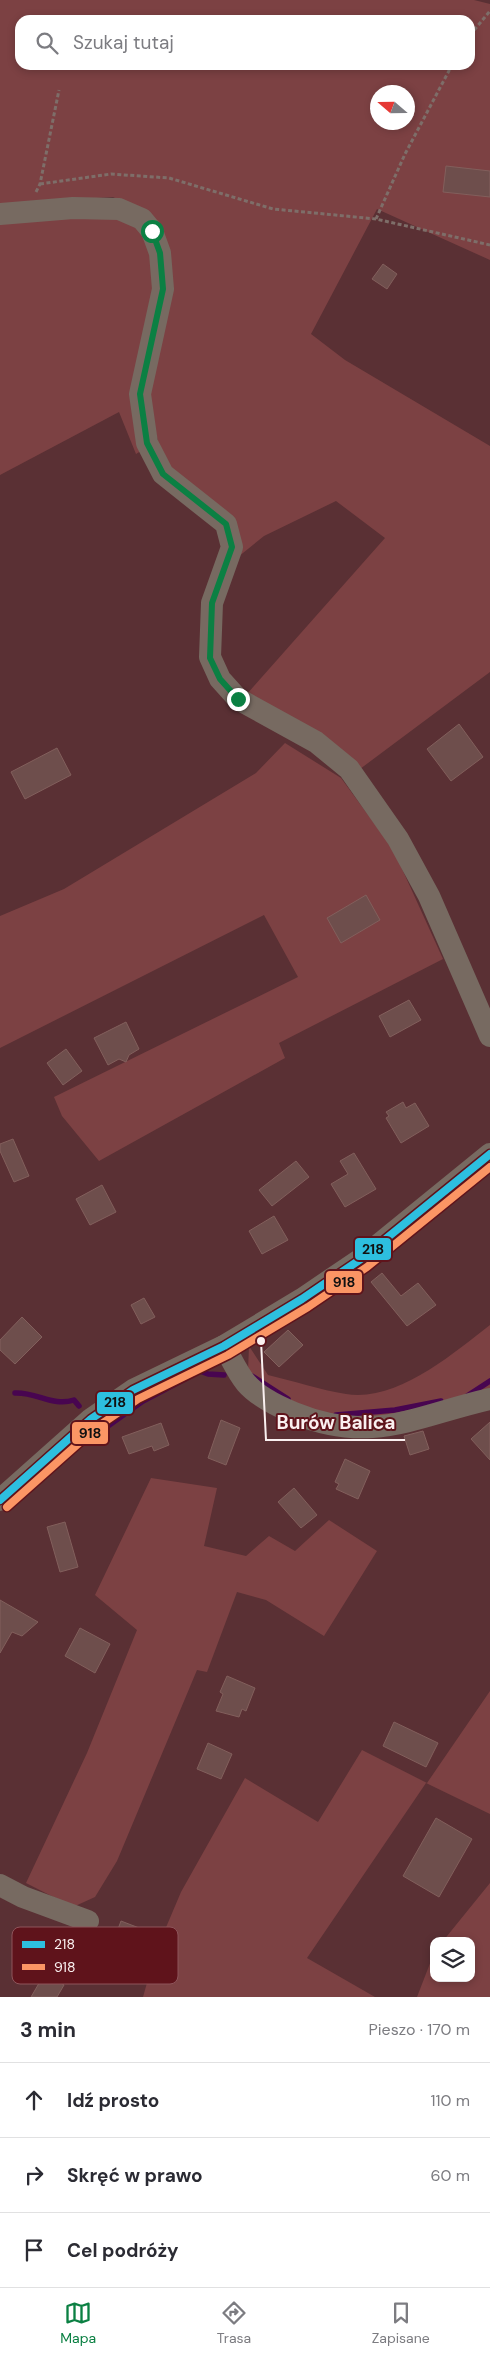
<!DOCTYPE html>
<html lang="pl">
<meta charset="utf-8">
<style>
body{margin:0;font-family:"DM Sans",sans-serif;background:#f2f2f3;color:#2b2b33}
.controls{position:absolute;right:15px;bottom:15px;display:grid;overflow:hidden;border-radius:10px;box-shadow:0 2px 8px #0003}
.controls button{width:45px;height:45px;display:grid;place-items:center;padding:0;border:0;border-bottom:1px solid #e1e1e2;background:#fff;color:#2b2b33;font:25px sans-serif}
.compass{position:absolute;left:370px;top:85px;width:45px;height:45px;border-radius:50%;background:#fff;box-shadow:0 2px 8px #0003;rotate:290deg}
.stop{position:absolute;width:15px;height:15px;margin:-11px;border:4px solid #0b8043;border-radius:50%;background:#fff}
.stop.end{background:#0b8043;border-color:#fff;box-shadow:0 1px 5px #0008}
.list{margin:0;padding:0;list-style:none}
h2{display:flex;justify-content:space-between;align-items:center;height:65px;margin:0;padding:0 20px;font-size:21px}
h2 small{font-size:16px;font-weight:400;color:#7c7c81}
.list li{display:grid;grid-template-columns:32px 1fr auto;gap:15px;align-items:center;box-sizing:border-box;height:75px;padding:0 20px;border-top:1px solid #e1e1e2}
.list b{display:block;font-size:19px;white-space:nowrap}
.list em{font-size:16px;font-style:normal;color:#7c7c81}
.icon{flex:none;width:28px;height:28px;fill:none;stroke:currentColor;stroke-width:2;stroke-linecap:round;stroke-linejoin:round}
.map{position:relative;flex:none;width:490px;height:1997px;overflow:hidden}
.search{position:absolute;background:#fff;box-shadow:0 2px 8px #0003;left:15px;right:15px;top:15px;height:55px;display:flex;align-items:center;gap:12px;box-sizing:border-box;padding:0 18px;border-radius:15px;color:#7c7c81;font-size:19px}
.sheet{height:290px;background:#fff}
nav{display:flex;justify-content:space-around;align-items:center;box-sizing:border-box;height:70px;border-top:1px solid #e1e1e2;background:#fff;font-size:14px;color:#7c7c81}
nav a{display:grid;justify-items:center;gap:2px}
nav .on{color:#0b8043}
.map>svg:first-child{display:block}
.green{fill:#7c4143;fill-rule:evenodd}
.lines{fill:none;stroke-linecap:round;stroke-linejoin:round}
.stream{stroke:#480550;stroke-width:5.5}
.building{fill:#6e4e4c;stroke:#825f5c}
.path{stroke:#7e6e69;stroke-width:3;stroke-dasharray:4 2.5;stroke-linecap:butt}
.minor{stroke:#776a61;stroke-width:22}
.bus-1-casing{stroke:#5f131b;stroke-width:11}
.bus-2-casing{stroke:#5f131b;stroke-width:11}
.bus-1{stroke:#2dbfdf;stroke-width:8}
.bus-2{stroke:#fb9564;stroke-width:8}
.route{stroke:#0b8043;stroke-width:6}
.key{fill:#5f131b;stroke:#8e555b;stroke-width:1}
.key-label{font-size:14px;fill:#faf0f0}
.leader{fill:none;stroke:#faf0f0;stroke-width:2}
.callout-dot{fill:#faf0f0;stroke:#5f131b;stroke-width:2}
.callout-label{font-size:19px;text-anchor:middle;font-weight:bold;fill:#faf0f0;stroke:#5f131b;stroke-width:4;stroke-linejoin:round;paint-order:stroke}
.line-badge{stroke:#5f131b;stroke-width:2}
.pale-badge-label{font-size:14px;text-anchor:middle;font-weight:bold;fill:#111}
</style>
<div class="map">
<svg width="490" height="1997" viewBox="0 0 490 1997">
<rect width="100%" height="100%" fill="#5a3034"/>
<g class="green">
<path d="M 0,0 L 474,0 L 490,4 L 490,260 L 377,209 L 311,334 L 345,360 L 490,446 L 490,672 L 360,769 L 246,695 L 385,538 L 336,501 L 264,536 L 238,557 L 227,519 L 165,471 L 147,395 L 170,292 L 144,212 L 113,197 L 0,204 ZM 20,20 L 470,20 L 470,65 L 20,65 ZM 378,92 L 408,92 L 408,122 L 378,122 Z"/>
<polygon points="111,212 140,223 154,251 144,449 136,454 119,412 0,475 0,224"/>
<polygon points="285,743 341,778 393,849 443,959 279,1043 285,1058 99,1161 62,1116 54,1097 298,977 264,915 0,1048 0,916 64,889 256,773"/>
<path d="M 490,1325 L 490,1392 L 347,1424 L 273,1394 L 248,1371 L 249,1346 L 268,1375 C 294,1381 320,1390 346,1394 C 398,1402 452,1354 490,1325 Z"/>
<polygon points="151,1478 217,1488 204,1546 246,1556 269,1536 295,1551 329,1520 377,1551 324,1636 266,1600 237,1592 207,1672 197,1670 117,1861 95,1897 73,1907 26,1883 87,1753 137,1630 95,1595"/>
<polygon points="490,1691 490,1814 426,1783 307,1958 375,1997 143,1997 156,1951 181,1892 245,1778 318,1822 362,1750 427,1783"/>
<polygon points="490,1883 490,1997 417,1997 434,1953 434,1978 471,1978 471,1941 443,1941"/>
</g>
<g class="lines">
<g class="stream">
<polyline points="252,1376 288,1399"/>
<path d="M 15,1393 C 37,1392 53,1407 74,1400 L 79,1406"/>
<polyline points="467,1396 490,1381"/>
<polyline points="336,1415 395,1410 441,1401"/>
<polyline points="101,1431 143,1401 200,1371 208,1374 224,1375"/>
</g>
</g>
<g class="building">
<polygon points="446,166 490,171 490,197 443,192"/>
<polygon points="383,264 397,274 387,289 372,279"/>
<polygon points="459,724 483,757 451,781 427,749"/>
<polygon points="57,748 71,775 25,799 11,772"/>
<polygon points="366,895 380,920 341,943 327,918"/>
<polygon points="409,1000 421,1020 390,1037 379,1016"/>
<polygon points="126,1022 139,1049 129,1055 126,1062 119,1059 108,1065 94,1038"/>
<polygon points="66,1049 82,1071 63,1085 47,1063"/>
<polygon points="403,1102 406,1108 415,1103 429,1126 401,1143 386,1118 389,1116 386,1112"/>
<polygon points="13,1139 29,1176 14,1182 0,1151 0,1144"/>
<polygon points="354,1153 376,1189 345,1207 331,1184 348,1174 340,1161"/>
<polygon points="296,1161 309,1177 272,1206 259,1190"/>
<polygon points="102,1185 116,1212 90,1225 76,1199"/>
<polygon points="274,1216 288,1240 262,1254 249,1231"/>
<polygon points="382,1273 401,1296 418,1283 436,1305 407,1326 371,1282"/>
<polygon points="144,1298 155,1317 141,1324 131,1305"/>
<polygon points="22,1317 42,1337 15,1364 0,1350 0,1340"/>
<polygon points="288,1330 303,1345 279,1367 264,1352"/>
<polygon points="221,1420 240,1428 226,1465 208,1458"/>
<polygon points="490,1422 490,1460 471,1439"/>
<polygon points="161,1423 169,1445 154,1451 152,1446 129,1454 122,1437"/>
<polygon points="423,1431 429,1449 410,1455 404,1436"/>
<polygon points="345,1459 370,1471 358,1499 336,1489 339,1484 335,1482"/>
<polygon points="294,1488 317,1515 301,1528 278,1502"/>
<polygon points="65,1522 78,1567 60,1572 47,1527"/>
<polygon points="0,1600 38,1622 22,1636 12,1632 0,1653"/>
<polygon points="80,1628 110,1644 95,1673 65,1656"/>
<polygon points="227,1676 255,1688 246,1711 242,1709 239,1717 216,1711 223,1694 220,1692"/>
<polygon points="394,1722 438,1743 426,1767 383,1746"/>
<polygon points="208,1743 232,1754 221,1779 197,1769"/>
<polygon points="436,1818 472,1839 439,1897 403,1876"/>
<polygon points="121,1921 147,1931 132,1969 107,1959"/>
<polygon points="45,1973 64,1985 57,1997 31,1997"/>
</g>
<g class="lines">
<g class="path">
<polyline points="470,35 490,11"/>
<polyline points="40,184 111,174 169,178 273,209 376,219 490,245"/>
<polyline points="36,192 40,184 59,90"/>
<polyline points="376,219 405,154 452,65"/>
</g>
<g class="minor">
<polyline points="0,214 73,208 119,209 142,219 152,231 160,253 163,289 140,394 147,443 163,474 226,524 232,547 212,603 210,657 220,679 238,699 316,742 349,769 398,839 429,896 490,1036"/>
<path d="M 224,1346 C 231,1358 237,1372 246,1383 C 258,1397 277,1406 294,1413 C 372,1445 415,1416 490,1399"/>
<polyline points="0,1500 91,1419 133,1390 224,1346 302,1299 361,1259 490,1154"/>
<polyline points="0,1885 23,1897 88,1921"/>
</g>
<g class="bus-1-casing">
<polyline id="bus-1" points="0,1500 91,1419 133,1390 224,1346 302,1299 361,1259 490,1154"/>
</g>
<g class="bus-2-casing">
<polyline id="bus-2" points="7,1507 97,1427 138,1399 228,1355 308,1307 367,1267 490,1167"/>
</g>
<use href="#bus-1" class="bus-1"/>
<use href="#bus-2" class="bus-2"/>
</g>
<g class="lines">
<polyline class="route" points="152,231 160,253 163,289 140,394 147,443 163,474 226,524 232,547 212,603 210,658 220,679 238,699"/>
</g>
<rect x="12" y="1927" width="166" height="57" rx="8" class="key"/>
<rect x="22" y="1941" width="23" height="7" fill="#2dbfdf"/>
<rect x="22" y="1964" width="23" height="6" fill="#fb9564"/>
<g class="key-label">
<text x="54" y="1949">218</text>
<text x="54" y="1972">918</text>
</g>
<path class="leader" d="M261 1341L266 1440H405"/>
<circle class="callout-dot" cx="261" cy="1341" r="5"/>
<g class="callout-label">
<text x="336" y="1429">Burów Balica</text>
</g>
<g class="line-badge">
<rect x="354" y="1237" width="38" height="24" rx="5" fill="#2dbfdf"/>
<rect x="325" y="1270" width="38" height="24" rx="5" fill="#fb9564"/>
<rect x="96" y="1391" width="38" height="24" rx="5" fill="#2dbfdf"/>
<rect x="71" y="1421" width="38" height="24" rx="5" fill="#fb9564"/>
</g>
<g class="pale-badge-label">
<text x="373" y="1254">218</text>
<text x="344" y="1287">918</text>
<text x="115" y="1407">218</text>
<text x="90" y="1438">918</text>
</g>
</svg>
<div class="controls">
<button><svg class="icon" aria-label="layers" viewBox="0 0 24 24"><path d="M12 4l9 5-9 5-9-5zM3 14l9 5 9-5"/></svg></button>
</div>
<svg class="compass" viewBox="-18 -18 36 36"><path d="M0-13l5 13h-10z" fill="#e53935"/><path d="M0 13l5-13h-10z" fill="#7c7c81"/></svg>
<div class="stop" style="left:152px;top:231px"></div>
<div class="stop end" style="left:238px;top:699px"></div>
<div class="search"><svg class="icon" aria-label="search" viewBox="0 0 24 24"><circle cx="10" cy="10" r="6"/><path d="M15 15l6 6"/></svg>Szukaj tutaj</div>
</div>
<section class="sheet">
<h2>3 min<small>Pieszo · 170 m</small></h2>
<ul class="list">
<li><svg class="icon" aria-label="ahead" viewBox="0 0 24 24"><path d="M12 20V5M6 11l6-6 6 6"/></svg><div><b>Idź prosto</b></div><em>110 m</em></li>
<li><svg class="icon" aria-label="right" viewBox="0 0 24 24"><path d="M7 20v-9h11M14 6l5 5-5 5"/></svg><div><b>Skręć w prawo</b></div><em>60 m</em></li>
<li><svg class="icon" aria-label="arrive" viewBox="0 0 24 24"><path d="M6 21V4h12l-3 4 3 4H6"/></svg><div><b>Cel podróży</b></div></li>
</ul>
</section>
<nav>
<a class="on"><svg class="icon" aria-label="map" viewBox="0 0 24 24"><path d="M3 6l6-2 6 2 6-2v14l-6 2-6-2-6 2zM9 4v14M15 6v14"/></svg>Mapa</a>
<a><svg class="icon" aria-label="directions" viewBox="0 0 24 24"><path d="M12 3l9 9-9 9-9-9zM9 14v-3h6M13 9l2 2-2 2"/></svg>Trasa</a>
<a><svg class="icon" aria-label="saved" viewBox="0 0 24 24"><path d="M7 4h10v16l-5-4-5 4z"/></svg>Zapisane</a>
</nav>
